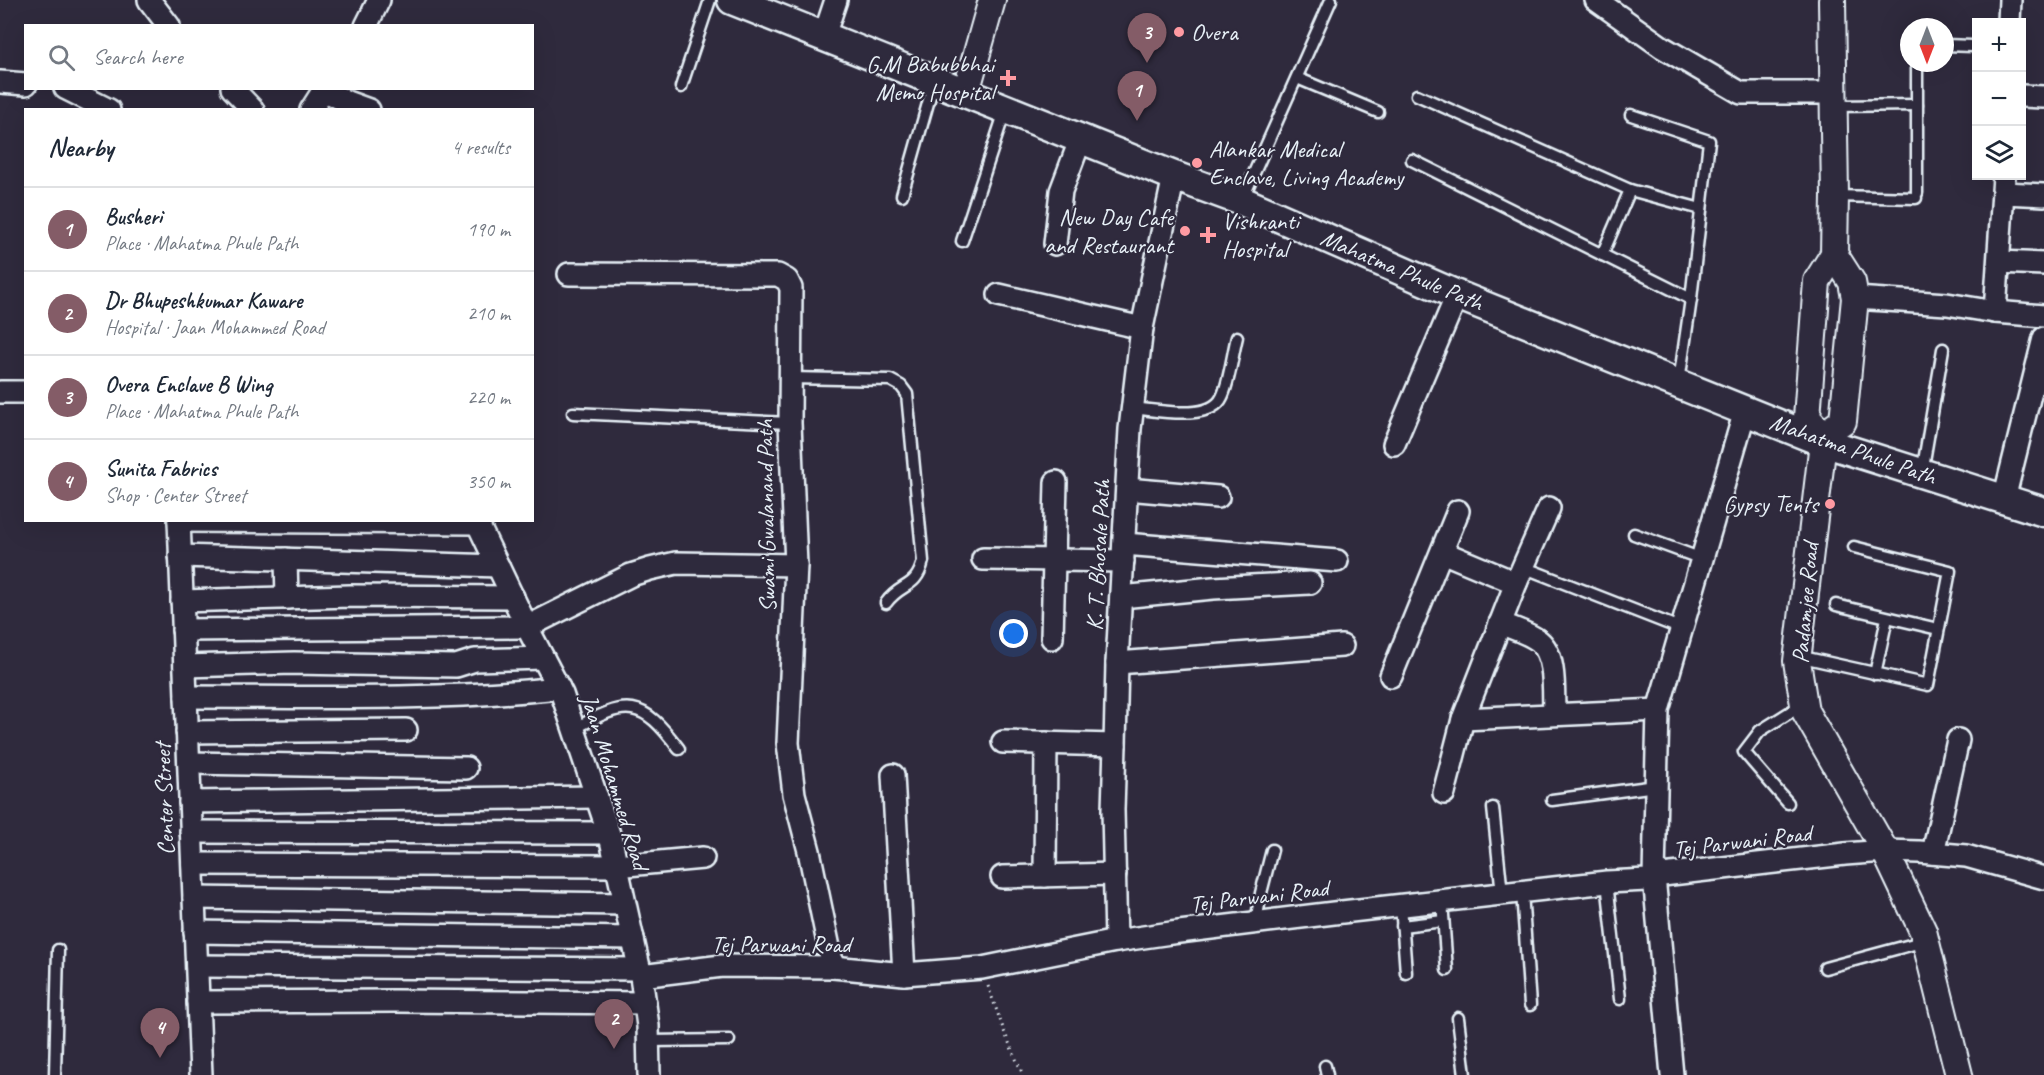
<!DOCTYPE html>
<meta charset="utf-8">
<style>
body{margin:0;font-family:Caveat,sans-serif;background:#f2f2f3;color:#1f2937}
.controls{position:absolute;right:18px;top:18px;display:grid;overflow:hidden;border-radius:0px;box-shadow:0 6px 24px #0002}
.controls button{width:54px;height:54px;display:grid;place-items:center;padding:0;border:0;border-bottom:2px solid #e0e1e3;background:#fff;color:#1f2937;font:30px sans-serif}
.compass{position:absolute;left:1900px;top:18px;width:54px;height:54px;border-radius:50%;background:#fff;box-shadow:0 6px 24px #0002;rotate:180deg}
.you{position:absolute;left:1014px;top:634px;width:21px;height:21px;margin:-15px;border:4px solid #fff;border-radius:50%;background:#1a73e8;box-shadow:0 0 0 9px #1a73e833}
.badge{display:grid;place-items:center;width:39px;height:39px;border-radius:50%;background:#845c67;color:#fff;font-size:20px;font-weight:700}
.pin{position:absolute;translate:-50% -50px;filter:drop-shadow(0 2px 3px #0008)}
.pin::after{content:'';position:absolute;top:32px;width:21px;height:18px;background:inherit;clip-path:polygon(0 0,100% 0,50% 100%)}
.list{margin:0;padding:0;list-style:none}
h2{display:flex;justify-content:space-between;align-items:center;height:78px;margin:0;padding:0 24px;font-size:26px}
h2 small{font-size:20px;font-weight:400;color:#747a83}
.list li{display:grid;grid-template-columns:39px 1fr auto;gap:18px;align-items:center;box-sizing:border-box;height:84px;padding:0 24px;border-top:2px solid #e0e1e3}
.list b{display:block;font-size:22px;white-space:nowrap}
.list p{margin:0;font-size:20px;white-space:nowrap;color:#747a83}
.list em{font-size:20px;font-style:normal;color:#747a83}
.icon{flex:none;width:33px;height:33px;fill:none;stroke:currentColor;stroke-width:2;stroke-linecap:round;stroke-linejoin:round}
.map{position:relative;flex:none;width:2044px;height:1075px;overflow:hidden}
.search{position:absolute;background:#fff;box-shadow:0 6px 24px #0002;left:24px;top:24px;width:510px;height:66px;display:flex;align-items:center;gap:15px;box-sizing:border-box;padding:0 21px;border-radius:0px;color:#747a83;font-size:22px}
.panel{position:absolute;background:#fff;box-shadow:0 6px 24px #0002;left:24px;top:108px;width:510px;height:414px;border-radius:0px}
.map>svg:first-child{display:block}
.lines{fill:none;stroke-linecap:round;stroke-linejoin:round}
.service-casing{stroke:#e8f1f8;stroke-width:15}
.minor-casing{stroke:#e8f1f8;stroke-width:26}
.tertiary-casing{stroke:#e8f1f8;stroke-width:30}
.secondary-casing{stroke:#e8f1f8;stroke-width:33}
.path{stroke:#e8f1f8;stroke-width:3;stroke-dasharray:1.5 4.5;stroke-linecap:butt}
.service{stroke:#2f2a3d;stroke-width:10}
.minor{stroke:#2f2a3d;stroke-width:21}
.tertiary{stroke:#2f2a3d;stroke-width:26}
.secondary{stroke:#2f2a3d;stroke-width:28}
.poi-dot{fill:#ff9aa2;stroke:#2f2a3d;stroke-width:2}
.labels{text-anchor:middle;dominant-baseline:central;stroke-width:4.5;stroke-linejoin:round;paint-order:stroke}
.poi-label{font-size:24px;fill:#e8f1f8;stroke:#2f2a3d;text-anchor:start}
.street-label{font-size:24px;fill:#e8f1f8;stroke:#2f2a3d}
</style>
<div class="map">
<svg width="2044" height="1075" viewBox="0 0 2044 1075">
<rect width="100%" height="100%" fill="#2f2a3d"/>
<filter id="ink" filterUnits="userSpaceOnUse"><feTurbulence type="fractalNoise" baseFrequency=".0167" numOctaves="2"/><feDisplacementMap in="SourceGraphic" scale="12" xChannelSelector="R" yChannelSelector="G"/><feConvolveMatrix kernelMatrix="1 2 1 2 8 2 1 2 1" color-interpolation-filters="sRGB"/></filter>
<g filter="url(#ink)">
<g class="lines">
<g class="service-casing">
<g id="service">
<polyline points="1945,45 1972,46"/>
<polyline points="1917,63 1917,193"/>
<polyline points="1297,78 1378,112"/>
<polyline points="681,87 710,0"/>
<polyline points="1417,95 1630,190 1701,209"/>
<polyline points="1834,106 1917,105"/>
<polyline points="1631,115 1709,141 1691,299 1679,382"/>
<polyline points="1412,160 1691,299"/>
<polyline points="902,195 934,82"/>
<polyline points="1836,196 1916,198"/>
<polyline points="1242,200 1331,0"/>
<polyline points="962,241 1005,111"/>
<polyline points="1602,255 1630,190"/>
<path d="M 790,378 L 890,380 L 901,386 L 907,394 L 923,561 C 916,590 901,582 886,603"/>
<path d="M 1133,408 C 1155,410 1211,422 1222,397 C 1229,384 1233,352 1237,337"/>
<polyline points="573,413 790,423"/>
<polyline points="1922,473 1943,349"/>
<polyline points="1634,534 1702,559"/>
<polyline points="1523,567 1682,629"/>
<polyline points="1836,605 1938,629"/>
<polyline points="1798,656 1928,685 1950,571 1854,547"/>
<polyline points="1875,674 1887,618"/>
<path d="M 574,729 C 627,699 642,699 679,749"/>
<polyline points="1552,800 1656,786"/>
<polyline points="1788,803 1744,752 1760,731 1803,704"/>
<polyline points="1493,808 1502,894"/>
<polyline points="1607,882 1620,999"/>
<polyline points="1522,892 1530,1005"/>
<polyline points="1442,901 1447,970"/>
<polyline points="1401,905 1406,973"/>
<polyline points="1256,922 1261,893 1272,850"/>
<polyline points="1402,926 1443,921"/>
<polyline points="1825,968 1925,941"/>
<polyline points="1458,1018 1465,1075"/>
<polyline points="649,1041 729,1040"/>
<polyline points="1325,1066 1327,1075"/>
<polyline points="55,1075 58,950"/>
</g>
</g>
<g class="minor-casing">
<g id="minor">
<polyline points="149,0 169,26"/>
<polyline points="1596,0 1662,47 1741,93 1833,93"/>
<polyline points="2009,22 2010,0"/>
<polyline points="366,26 379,0"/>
<polyline points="824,36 836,0"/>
<polyline points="0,82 26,84"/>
<polyline points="65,88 109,110"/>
<polyline points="232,88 253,110"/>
<polyline points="324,90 347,102 369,110"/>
<polyline points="2022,96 2044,97"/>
<polyline points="311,110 325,88"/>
<polyline points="2003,193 2044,195"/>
<polyline points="1055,244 1061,191 1081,138"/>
<polyline points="1999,262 2044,264"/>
<polyline points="569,274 778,275 787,280 791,288 790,423 796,565 788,743 794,794 809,851 833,967"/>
<polyline points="999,295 1142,328"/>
<polyline points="1855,298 1947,304 1995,312 2044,316"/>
<polyline points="1995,312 2004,176"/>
<polyline points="0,392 26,392"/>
<polyline points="1394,444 1457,295"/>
<polyline points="1127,489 1218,497"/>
<polyline points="2004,499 2044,338"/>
<polyline points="179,520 201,1075"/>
<polyline points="476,520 527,627 562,694 611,840 641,976 648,1026 649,1075"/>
<polyline points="179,521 478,523"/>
<polyline points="1124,544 1337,561"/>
<polyline points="1442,552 1516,583"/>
<polyline points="180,556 498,566"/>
<polyline points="286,559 287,598"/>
<polyline points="983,559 1123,561"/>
<polyline points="1121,597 1213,588 1310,583"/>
<polyline points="182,601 350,596 513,597"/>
<path d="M 1500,623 C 1512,628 1529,633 1539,641 C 1557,656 1553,693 1554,714"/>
<polyline points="183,630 527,627 631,575 650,569 676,563 796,565"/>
<polyline points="1052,638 1056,482"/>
<polyline points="1117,663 1342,646"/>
<polyline points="185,666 294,663 456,666 475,660 543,658"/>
<polyline points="1391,676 1458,511"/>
<path d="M 186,697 C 311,697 435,701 559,688"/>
<polyline points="1463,719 1658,710"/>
<polyline points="187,732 406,730"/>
<polyline points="1003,742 1115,745"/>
<polyline points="189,763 466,768"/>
<polyline points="893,775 904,974"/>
<polyline points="1444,793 1463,719 1516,583 1549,508"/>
<polyline points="190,802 597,797"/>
<polyline points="191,832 608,833"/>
<polyline points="1933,853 1958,740"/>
<polyline points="193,864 616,866 703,858"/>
<polyline points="1045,876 1046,743"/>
<polyline points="1002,877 1115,874"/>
<polyline points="194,898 625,904"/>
<polyline points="195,932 633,938"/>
<polyline points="1116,941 1113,810 1115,745 1117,663 1130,429 1142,328 1174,176"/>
<polyline points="197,966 640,969"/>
<polyline points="641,976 722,966 833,967 904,974 982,968 1116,941 1171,933 1342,912 1607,882 1647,880 1654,876 1845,854 1885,851 1919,852 1966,856 2044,878"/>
<polyline points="198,1002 395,1001 645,1003"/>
<polyline points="1672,1075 1654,876 1658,710 1745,411"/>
</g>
</g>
<g class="tertiary-casing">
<g id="tertiary">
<polyline points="1832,0 1835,196 1834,254 1817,281 1807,418 1823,435 1843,421 1855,298 1852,282 1834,254"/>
<polyline points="966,92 992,0"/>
<polyline points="1823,442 1797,661 1805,711 1885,851 1923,931 1959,1075"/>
</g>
</g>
<g class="secondary-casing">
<polyline id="secondary" points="732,0 1174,176 1242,201 1457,295 1823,442 2044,512"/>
</g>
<polyline class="path" points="988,986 1004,1031 1023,1075"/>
<use href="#service" class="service"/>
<use href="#minor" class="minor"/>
<use href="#tertiary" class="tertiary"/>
<use href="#secondary" class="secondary"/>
</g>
</g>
<g class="poi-dot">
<circle cx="1179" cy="32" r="6"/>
<path d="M1005 69h6v6h6v6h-6v6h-6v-6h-6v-6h6z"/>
<circle cx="1197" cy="163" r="6"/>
<circle cx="1185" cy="231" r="6"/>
<path d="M1205 226h6v6h6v6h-6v6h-6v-6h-6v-6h6z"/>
<circle cx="1830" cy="504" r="6"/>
</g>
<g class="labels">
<g class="poi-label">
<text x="1191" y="32">Overa</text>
<text x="994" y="64" text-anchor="end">G.M Babubbhai<tspan x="994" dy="28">Memo Hospital</tspan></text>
<text x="1209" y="149">Alankar Medical<tspan x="1209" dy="28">Enclave, Living Academy</tspan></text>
<text x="1173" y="217" text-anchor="end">New Day Cafe<tspan x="1173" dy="28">and Restaurant</tspan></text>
<text x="1222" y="221">Vishranti<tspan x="1222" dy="28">Hospital</tspan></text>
<text x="1818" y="504" text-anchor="end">Gypsy Tents</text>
</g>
<g class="street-label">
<text transform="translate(1402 270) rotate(23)">Mahatma Phule Path</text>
<text transform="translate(1853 449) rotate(19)">Mahatma Phule Path</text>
<text transform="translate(766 516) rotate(-91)">Swami Gwalanand Path</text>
<text transform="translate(1098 555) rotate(-87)">K. T. Bhosale Path</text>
<text transform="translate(1805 603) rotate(-85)">Padamjee Road</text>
<text transform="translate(615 782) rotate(73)">Jaan Mohammed Road</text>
<text transform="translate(164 799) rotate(-92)">Center Street</text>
<text transform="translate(1742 841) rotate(-7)">Tej Parwani Road</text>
<text transform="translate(1259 896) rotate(-7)">Tej Parwani Road</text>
<text x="781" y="944">Tej Parwani Road</text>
</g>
</g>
</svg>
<div class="controls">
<button>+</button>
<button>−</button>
<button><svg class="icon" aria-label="layers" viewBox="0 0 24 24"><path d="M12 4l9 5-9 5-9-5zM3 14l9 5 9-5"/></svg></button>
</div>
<svg class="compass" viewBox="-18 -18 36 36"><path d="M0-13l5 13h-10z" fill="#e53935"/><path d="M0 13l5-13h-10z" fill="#747a83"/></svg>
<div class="you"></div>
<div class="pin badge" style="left:1137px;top:121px">1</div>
<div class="pin badge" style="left:614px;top:1049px">2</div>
<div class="pin badge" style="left:1147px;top:63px">3</div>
<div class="pin badge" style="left:160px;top:1058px">4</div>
<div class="search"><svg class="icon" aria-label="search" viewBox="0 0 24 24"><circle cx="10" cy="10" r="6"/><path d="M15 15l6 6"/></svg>Search here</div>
<section class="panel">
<h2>Nearby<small>4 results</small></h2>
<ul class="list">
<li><span class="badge">1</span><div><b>Busheri</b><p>Place · Mahatma Phule Path</p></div><em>190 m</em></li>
<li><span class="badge">2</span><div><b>Dr Bhupeshkumar Kaware</b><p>Hospital · Jaan Mohammed Road</p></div><em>210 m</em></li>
<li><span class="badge">3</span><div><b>Overa Enclave B Wing</b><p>Place · Mahatma Phule Path</p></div><em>220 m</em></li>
<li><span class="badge">4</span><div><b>Sunita Fabrics</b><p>Shop · Center Street</p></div><em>350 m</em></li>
</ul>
</section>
</div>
